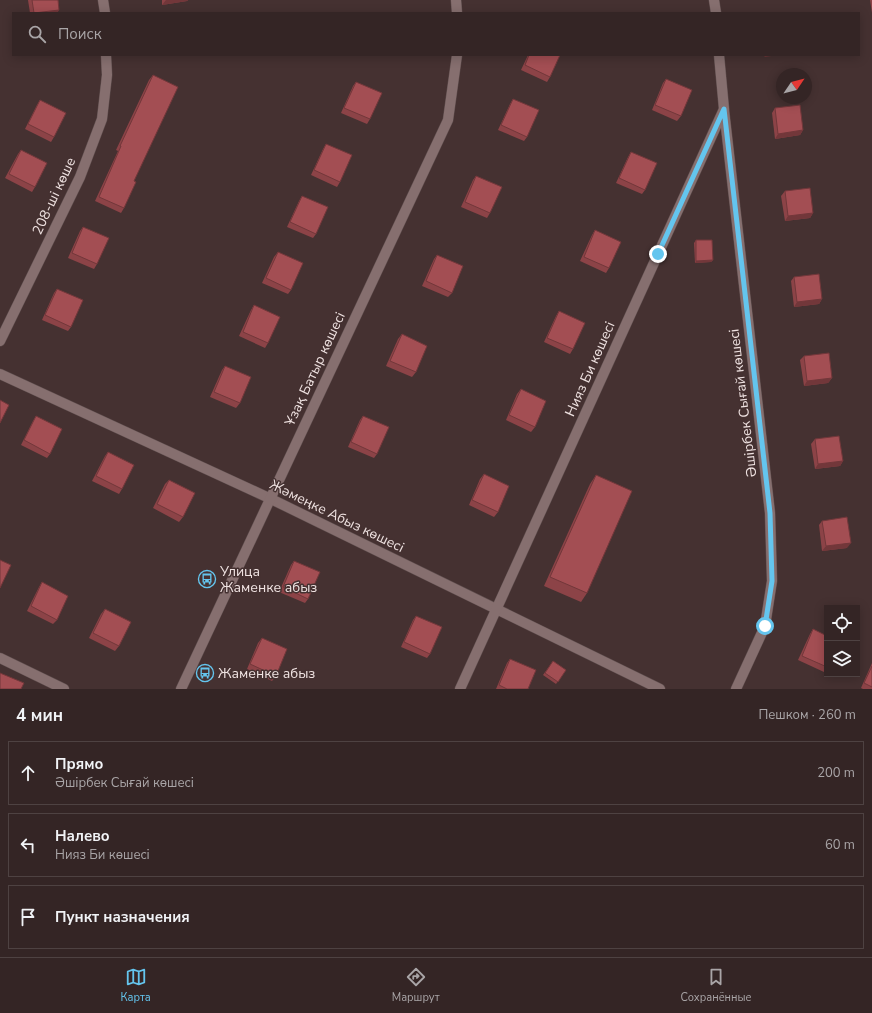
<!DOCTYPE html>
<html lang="ru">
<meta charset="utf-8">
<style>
body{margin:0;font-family:"Nunito Sans",sans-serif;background:#3c2d2d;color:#f1f3f6}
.controls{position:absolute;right:12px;bottom:12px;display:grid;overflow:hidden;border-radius:0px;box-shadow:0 2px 10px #0003}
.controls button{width:36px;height:36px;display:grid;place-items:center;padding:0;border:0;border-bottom:1px solid #4e4242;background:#342525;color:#f1f3f6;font:20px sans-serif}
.compass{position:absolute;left:776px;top:68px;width:36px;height:36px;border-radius:50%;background:#342525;box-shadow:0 2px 10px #0003;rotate:55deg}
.stop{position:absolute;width:12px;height:12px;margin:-9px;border:3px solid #64c5ee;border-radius:50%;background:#fff}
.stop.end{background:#64c5ee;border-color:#fff;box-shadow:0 1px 4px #0008}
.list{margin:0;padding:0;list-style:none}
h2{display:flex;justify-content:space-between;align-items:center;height:52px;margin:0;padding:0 16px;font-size:17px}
h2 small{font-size:13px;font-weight:400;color:#a9a5a7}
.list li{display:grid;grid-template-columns:26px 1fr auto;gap:12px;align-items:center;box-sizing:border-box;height:64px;margin:0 8px 8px;padding:0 8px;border:1px solid #4e4242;border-radius:0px}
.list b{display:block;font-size:15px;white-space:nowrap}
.list p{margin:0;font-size:13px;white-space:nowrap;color:#a9a5a7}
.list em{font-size:13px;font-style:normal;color:#a9a5a7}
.icon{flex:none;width:22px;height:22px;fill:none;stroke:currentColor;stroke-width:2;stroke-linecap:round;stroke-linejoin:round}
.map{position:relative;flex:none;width:872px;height:689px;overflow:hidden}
.search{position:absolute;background:#342525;box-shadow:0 2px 10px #0003;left:12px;right:12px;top:12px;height:44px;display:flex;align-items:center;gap:10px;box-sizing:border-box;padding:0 14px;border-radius:0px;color:#a9a5a7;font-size:15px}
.sheet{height:268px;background:#342525}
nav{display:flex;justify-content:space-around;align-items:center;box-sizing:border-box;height:56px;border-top:1px solid #4e4242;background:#342525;font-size:11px;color:#a9a5a7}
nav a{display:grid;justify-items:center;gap:2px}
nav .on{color:#64c5ee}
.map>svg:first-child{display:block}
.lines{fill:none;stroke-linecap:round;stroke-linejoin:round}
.street-casing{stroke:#5e4d4d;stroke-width:11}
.secondary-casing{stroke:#5e4d4d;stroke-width:11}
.street{stroke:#866f6f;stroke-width:10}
.secondary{stroke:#866f6f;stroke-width:10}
.wall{fill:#8c4347}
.shaded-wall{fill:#72373a}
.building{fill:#a34e53;stroke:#72373a}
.route{stroke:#64c5ee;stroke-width:5}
.labels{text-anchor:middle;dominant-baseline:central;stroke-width:3;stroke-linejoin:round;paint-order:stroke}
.street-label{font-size:14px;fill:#efe2e1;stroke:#453131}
.poi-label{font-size:14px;fill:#efe2e1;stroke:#453131;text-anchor:start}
</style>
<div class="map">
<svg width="872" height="689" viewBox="0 0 872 689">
<rect width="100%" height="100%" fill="#453131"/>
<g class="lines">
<g class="street-casing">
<g id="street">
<polyline points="103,0 105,13"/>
<polyline points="714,0 716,13"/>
<polyline points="724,110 770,513 772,581 765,626 736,689"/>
<polyline points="0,341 80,177 102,119 107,75 106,55"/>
<polyline points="0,374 269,498 660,689"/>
<polyline points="0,658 64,689"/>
<polyline points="460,689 724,109 719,55"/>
</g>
</g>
<g class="secondary-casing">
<g id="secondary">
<polyline points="456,0 457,13"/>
<polyline points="181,689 448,120 457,55"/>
</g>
</g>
<use href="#street" class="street"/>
<use href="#secondary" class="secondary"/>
</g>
<g class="wall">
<polygon points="28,0 58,0 59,10 57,13 30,13"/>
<polygon points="162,0 188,0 187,1 162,5"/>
<polygon points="870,0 872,0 872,13"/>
<polygon points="528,55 560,55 550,77 547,82 521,70"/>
<polygon points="153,75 134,181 124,208 121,213 95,201 118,151 116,150 149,80"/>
<polygon points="666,79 681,116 677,121 652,110 663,83"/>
<polygon points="356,82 370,119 367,124 341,113 353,86"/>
<polygon points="513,99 527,137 524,141 498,130 510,104"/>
<polygon points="40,100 54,137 51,142 25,129 37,105"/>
<polygon points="775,108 803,130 800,135 775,139 772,113"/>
<polygon points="326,144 340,182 337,187 311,175 323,149"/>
<polygon points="21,150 35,187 32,192 5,178 18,154"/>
<polygon points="631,152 645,190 642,194 616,183 628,157"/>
<polygon points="476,176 490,213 487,218 461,207 473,180"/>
<polygon points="785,191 813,213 810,218 785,221 781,196"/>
<polygon points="302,196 316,234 313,238 287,227 299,201"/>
<polygon points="83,227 97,264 94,269 68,258 80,231"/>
<polygon points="595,230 609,268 606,273 580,261 592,235"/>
<polygon points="696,240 713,260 711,262 695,263 694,243"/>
<polygon points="278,252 291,290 288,294 262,283 274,257"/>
<polygon points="437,255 452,293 448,297 422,286 434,259"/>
<polygon points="794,277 822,299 819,304 794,307 791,281"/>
<polygon points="57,289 71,327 68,331 42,320 54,293"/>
<polygon points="254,305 268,343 265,348 239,336 251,310"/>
<polygon points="559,311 573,349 570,354 544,342 556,316"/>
<polygon points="402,334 416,372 412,377 386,366 398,339"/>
<polygon points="804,356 832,378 828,383 804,386 800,360"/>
<polygon points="225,366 240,403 236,408 210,397 222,370"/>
<polygon points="521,389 535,427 531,432 506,420 517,394"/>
<polygon points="36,416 50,454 47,458 21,445 33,421"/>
<polygon points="363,416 377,454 374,458 348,447 360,420"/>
<polygon points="815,439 843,461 840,466 815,469 811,444"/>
<polygon points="108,452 122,489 119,494 92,481 105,456"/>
<polygon points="484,474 498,512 494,517 469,505 480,479"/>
<polygon points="596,475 587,593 581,602 544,586 590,484"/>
<polygon points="169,480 183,517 179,522 153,508 165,484"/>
<polygon points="822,521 847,548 822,551 819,525"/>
<polygon points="294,561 308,599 305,603 279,592 291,565"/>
<polygon points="42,582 57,620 53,624 27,611 39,587"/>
<polygon points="105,609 119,646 115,651 89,638 101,614"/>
<polygon points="416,616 430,654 427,658 401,647 413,620"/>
<polygon points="813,629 827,636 827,668 824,672 798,660 810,634"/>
<polygon points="262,638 276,676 272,681 247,669 258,643"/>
<polygon points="510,659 528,689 496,689 507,663"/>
<polygon points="553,661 566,670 556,684 543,675"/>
<polygon points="872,663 872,689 863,689 861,688"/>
</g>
<g class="shaded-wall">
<polygon points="166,0 188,0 187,1 162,5"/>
<polygon points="59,10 57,13 38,13"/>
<polygon points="766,55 779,55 764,57"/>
<polygon points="803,130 800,135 775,139 778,134"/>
<polygon points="813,213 810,218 785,221 788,216"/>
<polygon points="713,260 711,262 695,263 696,261"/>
<polygon points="822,299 819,304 794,307 797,302"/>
<polygon points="832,378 828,383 804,386 807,381"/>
<polygon points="843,461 840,466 815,469 818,464"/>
<polygon points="851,543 847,548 822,551 826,546"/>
</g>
<g class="building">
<polygon points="32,0 58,0 59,10 34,13"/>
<polygon points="529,55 560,55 550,77 525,65"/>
<polygon points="153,75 178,87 134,181 136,182 124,208 99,197 121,146 120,146"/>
<polygon points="666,79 692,90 681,116 655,105"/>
<polygon points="356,82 382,93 370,119 344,108"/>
<polygon points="513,99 539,110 527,137 501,125"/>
<polygon points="40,100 66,113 54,137 28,124"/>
<polygon points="800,105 803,130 778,134 775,108"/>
<polygon points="326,144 352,155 340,182 314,170"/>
<polygon points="21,150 47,163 35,187 9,174"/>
<polygon points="631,152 657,163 645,190 619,178"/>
<polygon points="476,176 502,187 490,213 465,202"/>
<polygon points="810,188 813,213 788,216 785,191"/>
<polygon points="302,196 328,207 316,234 290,222"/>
<polygon points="83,227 109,238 97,264 72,253"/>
<polygon points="595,230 621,242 609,268 584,257"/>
<polygon points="696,240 712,240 713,260 696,261"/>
<polygon points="278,252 303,263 291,290 266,278"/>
<polygon points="437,255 463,266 452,293 426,281"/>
<polygon points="819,274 822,299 797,302 794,277"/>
<polygon points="57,289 83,300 71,327 45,315"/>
<polygon points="254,305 280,317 268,343 243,332"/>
<polygon points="559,311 585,323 573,349 547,338"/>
<polygon points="402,334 427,346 416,372 390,361"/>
<polygon points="829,353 832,378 807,381 804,356"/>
<polygon points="225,366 251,377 240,403 214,392"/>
<polygon points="521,389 546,401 535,427 509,415"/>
<polygon points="0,400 9,405 0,423"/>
<polygon points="36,416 62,429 50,454 24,440"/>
<polygon points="363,416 389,427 377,454 351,442"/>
<polygon points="839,436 843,461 818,464 815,439"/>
<polygon points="108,452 134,465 122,489 96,476"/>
<polygon points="484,474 509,486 498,512 472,500"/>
<polygon points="596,475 632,491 587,593 550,577"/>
<polygon points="169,480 195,493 183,517 157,504"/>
<polygon points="847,517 851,543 826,546 822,521"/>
<polygon points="0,560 11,565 0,588"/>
<polygon points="294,561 320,572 308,599 283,587"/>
<polygon points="42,582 68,596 57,620 31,606"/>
<polygon points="105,609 131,622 119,646 93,633"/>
<polygon points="416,616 442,627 430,654 404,642"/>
<polygon points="813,629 827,636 827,667 802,656"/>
<polygon points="262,638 287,649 276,676 250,664"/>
<polygon points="510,659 536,670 528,689 507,689 499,685"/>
<polygon points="553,661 566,670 558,682 545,673"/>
<polygon points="872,666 872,687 864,683"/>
<polygon points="0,673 24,683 21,689 0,689"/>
</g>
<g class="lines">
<polyline class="route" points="658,254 724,109 770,513 772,581 765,626"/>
</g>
<defs>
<g id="bus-ring" transform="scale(0.9)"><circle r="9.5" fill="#453131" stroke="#64c5ee" stroke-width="1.5"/><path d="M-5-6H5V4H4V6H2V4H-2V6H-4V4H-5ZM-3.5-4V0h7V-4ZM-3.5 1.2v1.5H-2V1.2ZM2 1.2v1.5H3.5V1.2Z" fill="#64c5ee"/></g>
</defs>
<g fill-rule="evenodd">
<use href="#bus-ring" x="207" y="579"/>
<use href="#bus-ring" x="205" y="673"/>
</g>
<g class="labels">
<g class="street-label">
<text transform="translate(54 196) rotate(-65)">208-ші көше</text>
<text transform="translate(315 369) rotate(-65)">Ұзақ Батыр көшесі</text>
<text transform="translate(590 369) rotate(-66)">Нияз Би көшесі</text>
<text transform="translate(743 403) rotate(-97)">Әшірбек Сығай көшесі</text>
<text transform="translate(337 516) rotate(26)">Жәмеңке Абыз көшесі</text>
</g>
<g class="poi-label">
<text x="220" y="571">Улица<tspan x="220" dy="16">Жаменке абыз</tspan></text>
<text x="218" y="673">Жаменке абыз</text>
</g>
</g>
</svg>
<div class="controls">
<button><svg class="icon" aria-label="locate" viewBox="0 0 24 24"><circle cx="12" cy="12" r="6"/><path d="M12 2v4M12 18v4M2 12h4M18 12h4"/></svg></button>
<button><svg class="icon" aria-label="layers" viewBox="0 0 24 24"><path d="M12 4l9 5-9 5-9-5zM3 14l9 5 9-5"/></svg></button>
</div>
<svg class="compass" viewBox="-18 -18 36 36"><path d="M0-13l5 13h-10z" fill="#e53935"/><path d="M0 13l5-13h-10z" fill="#a9a5a7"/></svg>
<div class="stop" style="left:765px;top:626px"></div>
<div class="stop end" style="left:658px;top:254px"></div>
<div class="search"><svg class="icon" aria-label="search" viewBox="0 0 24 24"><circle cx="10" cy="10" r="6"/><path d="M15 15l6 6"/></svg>Поиск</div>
</div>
<section class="sheet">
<h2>4 мин<small>Пешком · 260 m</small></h2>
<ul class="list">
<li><svg class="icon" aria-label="ahead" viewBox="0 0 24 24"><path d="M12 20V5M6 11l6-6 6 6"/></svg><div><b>Прямо</b><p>Әшірбек Сығай көшесі</p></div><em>200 m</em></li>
<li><svg class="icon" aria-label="left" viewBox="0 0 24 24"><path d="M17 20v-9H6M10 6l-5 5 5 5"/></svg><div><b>Налево</b><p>Нияз Би көшесі</p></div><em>60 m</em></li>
<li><svg class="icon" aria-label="arrive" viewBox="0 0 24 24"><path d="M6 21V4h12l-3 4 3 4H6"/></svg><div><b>Пункт назначения</b></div></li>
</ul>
</section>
<nav>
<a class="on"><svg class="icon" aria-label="map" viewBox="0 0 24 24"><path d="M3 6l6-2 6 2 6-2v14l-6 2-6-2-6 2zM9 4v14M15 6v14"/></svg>Карта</a>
<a><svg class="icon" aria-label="directions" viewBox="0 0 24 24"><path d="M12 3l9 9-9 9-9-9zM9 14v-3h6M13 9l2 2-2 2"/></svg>Маршрут</a>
<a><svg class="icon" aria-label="saved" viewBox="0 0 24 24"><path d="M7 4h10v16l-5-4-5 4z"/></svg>Сохранённые</a>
</nav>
